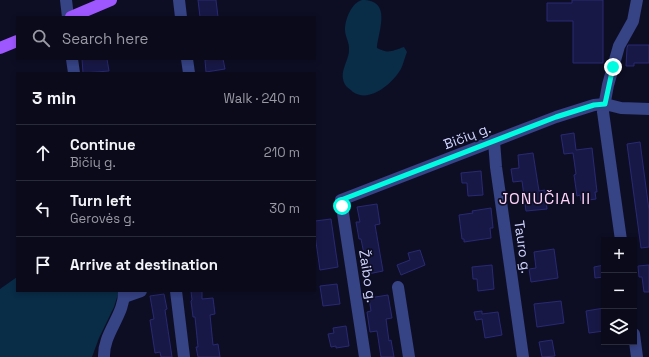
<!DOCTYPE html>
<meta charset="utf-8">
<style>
body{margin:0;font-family:"Space Grotesk",sans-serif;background:#131324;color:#f1f3f6}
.controls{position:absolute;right:12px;bottom:12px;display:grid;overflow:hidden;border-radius:0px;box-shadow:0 2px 6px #0003}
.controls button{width:36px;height:36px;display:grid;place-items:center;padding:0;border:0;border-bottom:1px solid #2a2b3a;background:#0a0a1b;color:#f1f3f6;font:20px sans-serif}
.stop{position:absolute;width:12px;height:12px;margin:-9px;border:3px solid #00fbe1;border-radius:50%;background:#fff}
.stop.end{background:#00fbe1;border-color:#fff;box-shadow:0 1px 4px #0008}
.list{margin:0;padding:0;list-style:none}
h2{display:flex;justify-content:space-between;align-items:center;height:52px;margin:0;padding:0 16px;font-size:17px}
h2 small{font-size:13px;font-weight:400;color:#999aa3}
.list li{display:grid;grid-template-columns:26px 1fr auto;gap:12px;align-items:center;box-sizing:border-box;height:56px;padding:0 16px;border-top:1px solid #2a2b3a}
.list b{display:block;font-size:15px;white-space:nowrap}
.list p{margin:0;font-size:13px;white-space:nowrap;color:#999aa3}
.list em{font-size:13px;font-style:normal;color:#999aa3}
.icon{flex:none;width:22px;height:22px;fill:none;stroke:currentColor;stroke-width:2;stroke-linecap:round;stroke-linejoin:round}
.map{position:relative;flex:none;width:649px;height:357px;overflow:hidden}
.search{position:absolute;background:#0a0a1b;box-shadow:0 2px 6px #0003;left:16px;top:16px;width:300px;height:44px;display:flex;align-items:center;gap:10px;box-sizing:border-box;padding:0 14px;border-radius:0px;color:#999aa3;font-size:15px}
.panel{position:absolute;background:#0a0a1b;box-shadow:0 2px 6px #0003;left:16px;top:72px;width:300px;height:220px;border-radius:0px}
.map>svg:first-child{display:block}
.water{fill:#092c47}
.building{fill:#181846;stroke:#292973}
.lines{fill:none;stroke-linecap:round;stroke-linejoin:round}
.minor{stroke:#364385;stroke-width:12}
.major{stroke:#9e57ff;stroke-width:12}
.route{stroke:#00fbe1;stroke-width:5}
.labels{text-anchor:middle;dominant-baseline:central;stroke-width:3.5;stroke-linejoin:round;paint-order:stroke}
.street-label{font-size:14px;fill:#d0d4ff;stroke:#0d0e24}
.quarter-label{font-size:16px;letter-spacing:1px;fill:#ffd2f8;stroke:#0d0e24}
</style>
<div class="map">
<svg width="649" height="357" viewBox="0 0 649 357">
<rect width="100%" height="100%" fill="#0d0e24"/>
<g class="water">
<path d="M 362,0 C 392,0 379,29 377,48 C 388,54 392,51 404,47 L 407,52 C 404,59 403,67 399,72 C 390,85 369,103 353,92 C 351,90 348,88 346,86 C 337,72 350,61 349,48 C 349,42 345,36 345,30 C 345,20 351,3 362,0 Z"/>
<polygon points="17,277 17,291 119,291 114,307 99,338 92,357 0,357 0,289"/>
</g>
<g class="building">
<polygon points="198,0 216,0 218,17 200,17"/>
<polygon points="572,0 603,0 603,63 573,63 573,21 547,21 547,3 572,3"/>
<polygon points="628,45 649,45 649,63 634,63 634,66 626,66 627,48"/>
<polygon points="82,59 107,59 109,71 83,73"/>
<polygon points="212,59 223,59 225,69 206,72 205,60"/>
<polygon points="574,133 576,150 592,148 597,192 595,192 596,199 581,201 580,195 577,196 574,175 576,174 573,153 564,154 561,135"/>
<polygon points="640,142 649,210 649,247 641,248 627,144"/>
<polygon points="533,153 539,191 545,190 547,209 526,211 522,181 513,182 511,169 519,168 518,155"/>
<polygon points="481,171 483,195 468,196 467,183 462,183 461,173"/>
<polygon points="377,204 380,224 375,225 383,271 368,274 361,239 359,239 356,222 360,222 357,207"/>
<polygon points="491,208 493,228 490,228 491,238 464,242 464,239 462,239 459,215 473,213 472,211"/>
<polygon points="331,219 338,267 320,270 315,235 315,221"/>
<polygon points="554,249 558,278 531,282 529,269 536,268 534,252"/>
<polygon points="420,250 425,265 401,275 397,265 410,260 408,253"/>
<polygon points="492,265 494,289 478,291 477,279 473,279 472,267"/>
<polygon points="604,265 604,277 595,278 594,267"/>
<polygon points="649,265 649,292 644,292 642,277 639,277 638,266"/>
<polygon points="337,284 340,304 323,306 320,286"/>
<polygon points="191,291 202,291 202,299 213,298 215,314 210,315 213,345 218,344 220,357 198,357 196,347 198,347 195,317 193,317 191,301 192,300"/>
<polygon points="164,294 167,309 165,310 172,357 161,357 160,352 155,353 150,320 154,319 150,296"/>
<polygon points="388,295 392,318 386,319 389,341 391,340 394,357 381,357 377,331 370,332 367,312 371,311 369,298"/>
<polygon points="561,301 564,323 537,327 534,304"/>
<polygon points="604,308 604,331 589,333 586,311"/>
<polygon points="482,311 482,314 498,312 502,335 485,338 482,319 476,320 474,312"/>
<polygon points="346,326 349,346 336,348 336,346 331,347 328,334 334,333 333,328"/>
<polygon points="552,340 555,356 542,357 539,342"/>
</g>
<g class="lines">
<g class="minor">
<polyline points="66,0 68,17"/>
<polyline points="179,0 181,17"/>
<polyline points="72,59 74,73"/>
<polyline points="187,59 189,73"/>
<polyline points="494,141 496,167 523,357"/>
<polyline points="621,240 603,112 608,85 619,46 633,21 637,0"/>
<polyline points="398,287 409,357"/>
<polyline points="176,291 184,357"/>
<polyline points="124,297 141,291"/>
<polyline points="634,334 637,357"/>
<path d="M 104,357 C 103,333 125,315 124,291"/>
<polyline points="365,357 341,200 556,117 594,105 605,104 621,108 649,109"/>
</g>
<g class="major">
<polyline points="71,17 111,0"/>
<polyline points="0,48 17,41"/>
</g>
</g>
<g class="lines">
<polyline class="route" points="342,206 341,200 556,117 594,105 605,104 613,67"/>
</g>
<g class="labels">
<g class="street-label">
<text transform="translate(467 136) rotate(-21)">Bičių g.</text>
<text transform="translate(523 247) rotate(82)">Tauro g.</text>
<text transform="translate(368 276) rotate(81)">Žaibo g.</text>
</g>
<g class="quarter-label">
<text x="545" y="198">JONUČIAI II</text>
</g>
</g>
</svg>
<div class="controls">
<button>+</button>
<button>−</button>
<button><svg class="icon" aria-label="layers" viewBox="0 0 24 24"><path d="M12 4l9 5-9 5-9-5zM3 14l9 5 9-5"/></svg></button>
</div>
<div class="stop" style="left:342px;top:206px"></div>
<div class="stop end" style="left:613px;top:67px"></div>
<div class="search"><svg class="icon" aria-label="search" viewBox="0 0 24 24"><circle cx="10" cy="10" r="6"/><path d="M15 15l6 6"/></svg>Search here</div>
<section class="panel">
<h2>3 min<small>Walk · 240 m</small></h2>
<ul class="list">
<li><svg class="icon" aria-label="ahead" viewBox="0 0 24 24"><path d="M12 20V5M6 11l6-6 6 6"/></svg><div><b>Continue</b><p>Bičių g.</p></div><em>210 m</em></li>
<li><svg class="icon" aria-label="left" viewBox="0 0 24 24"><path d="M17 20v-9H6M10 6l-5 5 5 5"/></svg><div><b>Turn left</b><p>Gerovės g.</p></div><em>30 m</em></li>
<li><svg class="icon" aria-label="arrive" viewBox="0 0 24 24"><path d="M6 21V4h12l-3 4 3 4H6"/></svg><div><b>Arrive at destination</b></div></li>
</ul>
</section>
</div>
